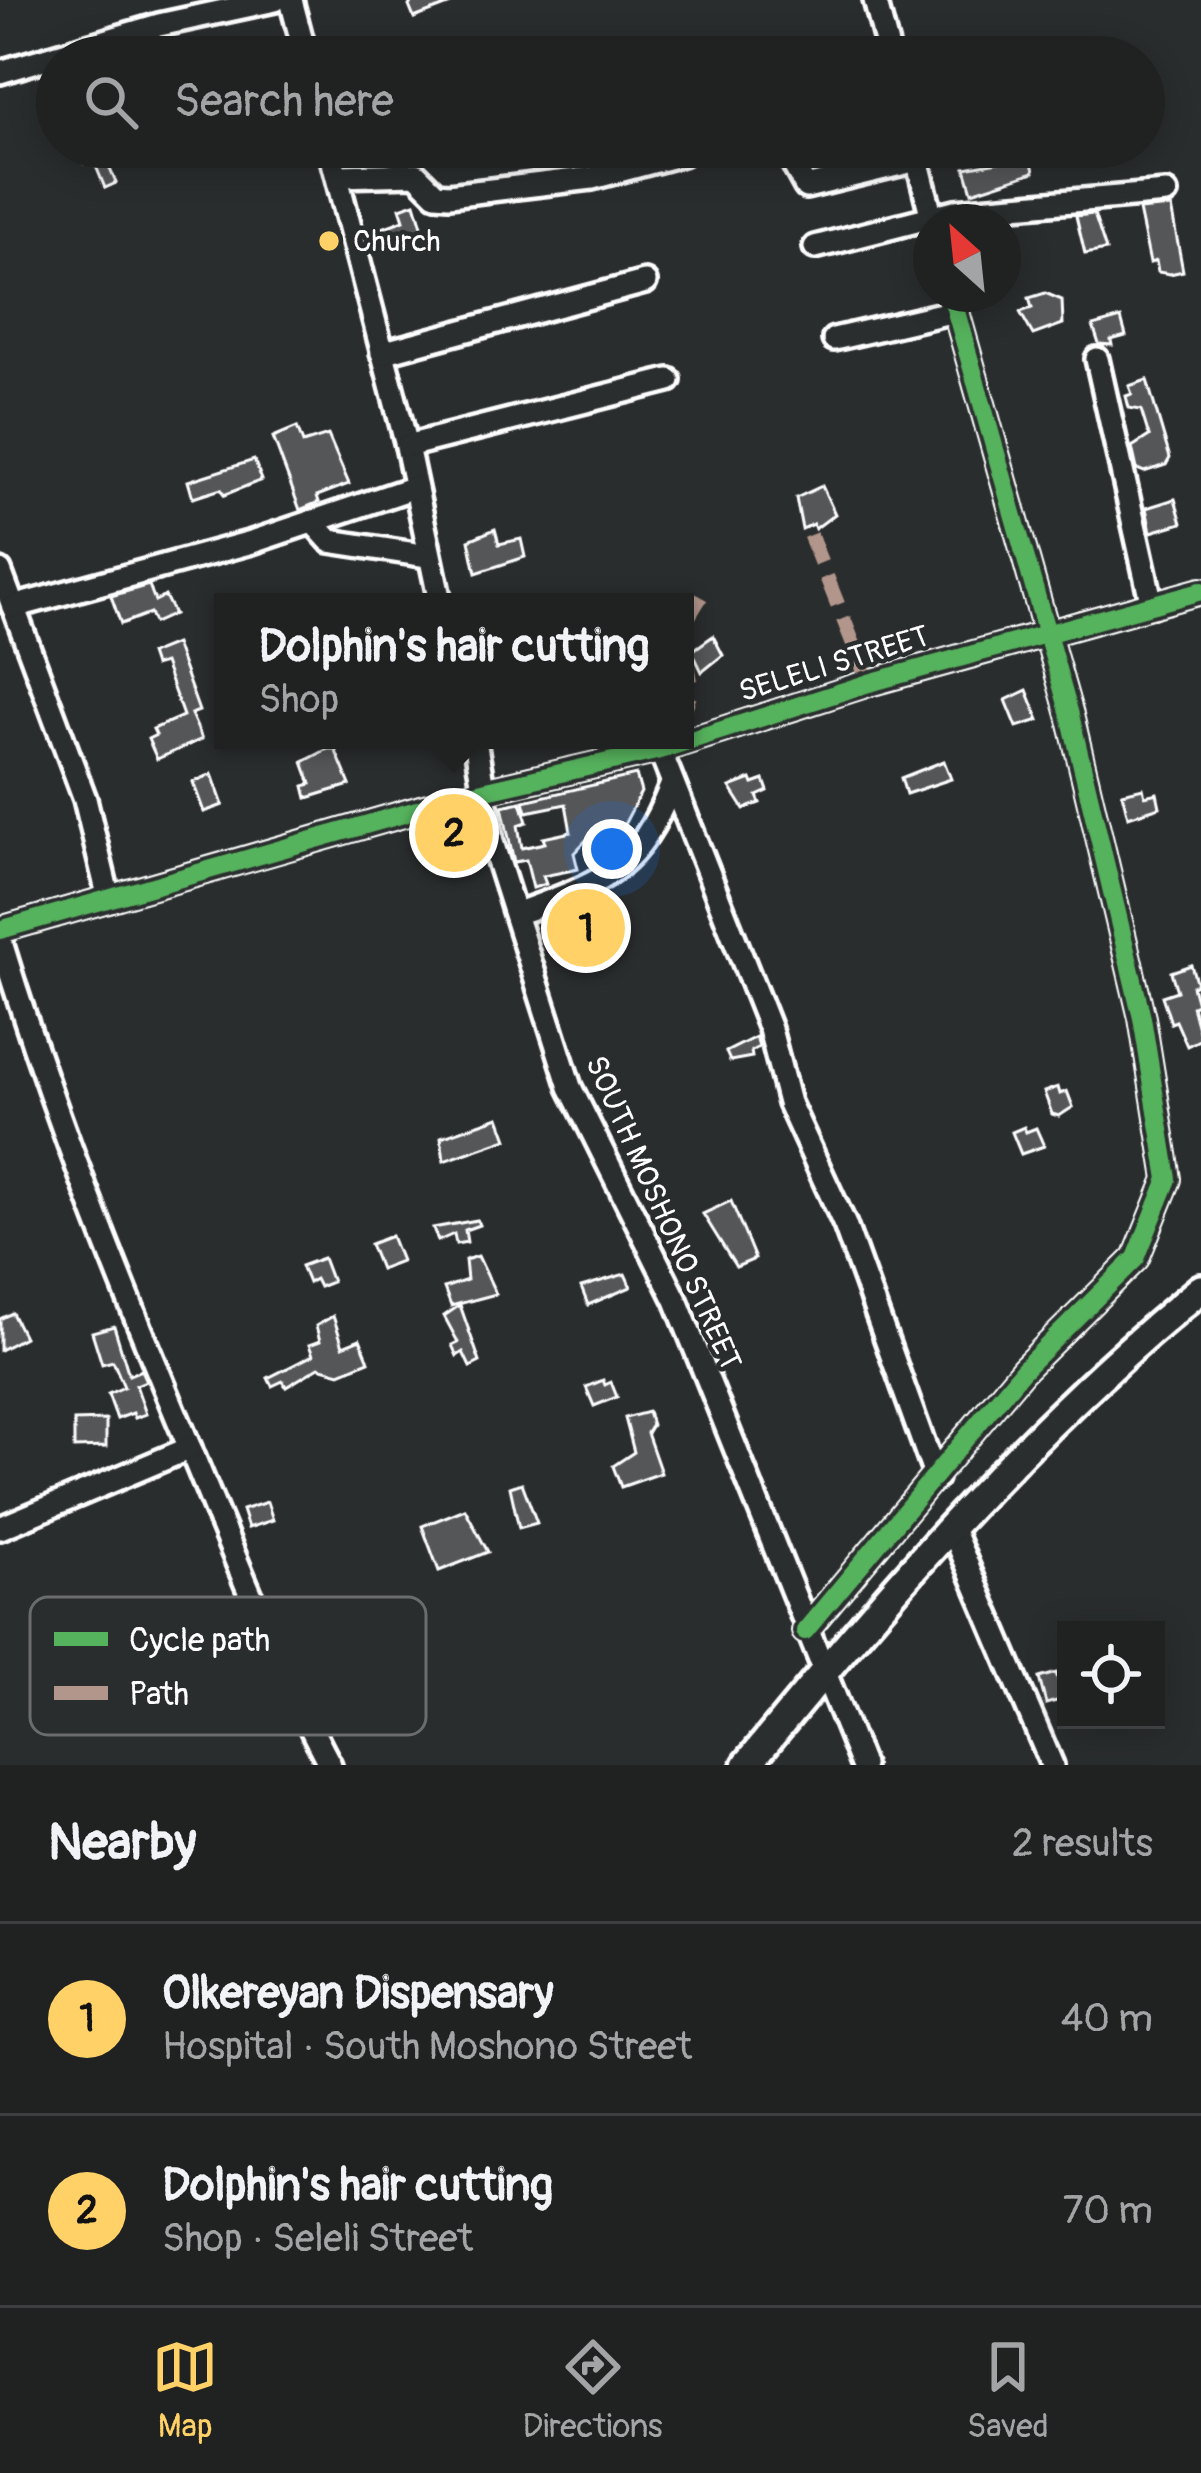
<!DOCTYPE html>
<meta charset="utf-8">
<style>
body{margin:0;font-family:Pangolin,sans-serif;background:#2d2f2f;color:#f1f3f6}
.controls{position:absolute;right:36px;bottom:36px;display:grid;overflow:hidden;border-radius:0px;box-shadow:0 6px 30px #0003}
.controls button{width:108px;height:108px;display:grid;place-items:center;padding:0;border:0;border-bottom:3px solid #3d3f40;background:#202222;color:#f1f3f6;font:60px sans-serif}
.compass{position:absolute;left:913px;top:204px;width:108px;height:108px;border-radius:50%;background:#202222;box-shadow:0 6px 30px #0003;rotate:333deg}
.you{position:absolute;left:612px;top:849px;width:42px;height:42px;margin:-30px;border:9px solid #fff;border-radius:50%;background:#1a73e8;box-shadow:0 0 0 18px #1a73e833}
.badge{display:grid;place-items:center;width:78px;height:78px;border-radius:50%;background:#ffd166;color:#111;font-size:39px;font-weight:700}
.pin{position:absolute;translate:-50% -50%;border:6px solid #fff;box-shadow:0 3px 12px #0006}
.popup{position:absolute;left:214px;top:593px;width:480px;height:156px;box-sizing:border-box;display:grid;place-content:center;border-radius:0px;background:#202222;filter:drop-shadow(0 3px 9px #0005);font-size:39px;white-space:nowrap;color:#a2a4a5}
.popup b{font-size:45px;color:#f1f3f6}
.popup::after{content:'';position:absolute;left:50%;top:100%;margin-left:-24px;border:24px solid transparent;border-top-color:#202222}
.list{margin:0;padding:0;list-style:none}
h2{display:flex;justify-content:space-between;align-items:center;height:156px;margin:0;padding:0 48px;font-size:51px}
h2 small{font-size:39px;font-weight:400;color:#a2a4a5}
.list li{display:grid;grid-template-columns:78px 1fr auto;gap:36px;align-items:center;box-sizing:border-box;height:192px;padding:0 48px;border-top:3px solid #3d3f40}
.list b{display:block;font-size:45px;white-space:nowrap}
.list p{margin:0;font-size:39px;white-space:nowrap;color:#a2a4a5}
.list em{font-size:39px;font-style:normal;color:#a2a4a5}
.icon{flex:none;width:66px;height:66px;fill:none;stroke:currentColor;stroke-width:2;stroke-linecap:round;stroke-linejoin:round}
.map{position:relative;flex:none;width:1201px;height:1765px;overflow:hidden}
.search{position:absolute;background:#202222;box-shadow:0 6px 30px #0003;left:36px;right:36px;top:36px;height:132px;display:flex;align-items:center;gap:30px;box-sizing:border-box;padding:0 42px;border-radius:66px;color:#a2a4a5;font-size:45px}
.sheet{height:540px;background:#202222}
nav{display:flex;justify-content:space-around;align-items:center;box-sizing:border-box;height:168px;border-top:3px solid #3d3f40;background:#202222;font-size:33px;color:#a2a4a5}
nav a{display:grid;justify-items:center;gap:6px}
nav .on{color:#ffd166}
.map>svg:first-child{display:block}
.building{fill:#555758;stroke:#fff;stroke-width:3}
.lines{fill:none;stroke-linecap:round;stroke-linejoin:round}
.minor-casing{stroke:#fff;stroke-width:30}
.major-casing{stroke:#fff;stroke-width:36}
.minor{stroke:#2a2d2e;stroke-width:21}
.major{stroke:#2a2d2e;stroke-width:27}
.quiet{stroke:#b2968c;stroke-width:15;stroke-dasharray:30 15;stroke-linecap:butt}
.cycleway-casing{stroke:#2a2d2e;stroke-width:26}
.cycleway{stroke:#56b35d;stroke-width:18}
.poi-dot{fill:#ffd166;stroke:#2a2d2e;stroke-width:4.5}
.labels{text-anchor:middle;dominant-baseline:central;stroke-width:9;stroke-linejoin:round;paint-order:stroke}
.poi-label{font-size:30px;fill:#fff;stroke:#2a2d2e;text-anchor:start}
.street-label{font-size:30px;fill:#fff;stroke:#2a2d2e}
.key{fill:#2a2d2e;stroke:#6a6c6d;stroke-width:3}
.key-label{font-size:33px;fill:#fff}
</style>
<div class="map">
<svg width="1201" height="1765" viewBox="0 0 1201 1765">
<rect width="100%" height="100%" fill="#2a2d2e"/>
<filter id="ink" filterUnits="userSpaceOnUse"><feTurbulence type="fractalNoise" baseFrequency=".00833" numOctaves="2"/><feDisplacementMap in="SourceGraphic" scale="24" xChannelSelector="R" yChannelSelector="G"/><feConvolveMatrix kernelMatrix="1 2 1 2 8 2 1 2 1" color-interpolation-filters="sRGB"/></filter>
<g filter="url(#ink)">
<g class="building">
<polygon points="413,0 461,0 414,18 409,6"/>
<polygon points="79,147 123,147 104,155 116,183 105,188 93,159 85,163"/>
<polygon points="1031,156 1034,172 972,192 965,168"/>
<polygon points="415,203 425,236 373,252 369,233 404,220 400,208"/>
<polygon points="1171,207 1183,271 1170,274 1158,272 1156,261 1150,263 1139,210"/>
<polygon points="1094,214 1106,250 1085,254 1076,216"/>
<polygon points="1045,293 1062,300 1063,324 1033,335 1020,312 1032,308 1029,298"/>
<polygon points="1121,318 1126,336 1111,340 1112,345 1099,344 1093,326"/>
<polygon points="1147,380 1170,458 1166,465 1144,472 1137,469 1132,447 1149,436 1141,410 1129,408 1126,396 1132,394 1129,386"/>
<polygon points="297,427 303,443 328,435 349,484 317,496 319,502 300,510 273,437"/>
<polygon points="254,460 262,480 224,495 221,489 193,498 188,481"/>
<polygon points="822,486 835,514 815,529 813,524 802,529 796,498"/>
<polygon points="1175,499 1182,523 1151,532 1146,508"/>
<polygon points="495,529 499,544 521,539 525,557 476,573 469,540"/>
<polygon points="149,585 155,601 165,596 174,614 154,623 150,613 121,624 111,596"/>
<polygon points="713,636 723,655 702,672 692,651"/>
<polygon points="175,644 199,711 191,714 202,739 157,759 148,739 156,735 153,729 183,716 164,663 154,666 150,654"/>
<polygon points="1027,690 1039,720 1017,727 1006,700"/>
<polygon points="328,749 335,749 350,785 307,798 304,786 311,784 303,762"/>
<polygon points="944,761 951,779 906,794 901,778"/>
<polygon points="212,774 223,805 204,812 193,782"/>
<polygon points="636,775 641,792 615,842 593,833 574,853 578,869 543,876 546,884 533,888 526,860 514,862 502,806 521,802 527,822 518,825 522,848 545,843 543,838 571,832 566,804 527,812 524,801"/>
<polygon points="751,779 753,784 764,780 768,791 757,796 760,803 744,809 730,787"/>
<polygon points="1143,788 1145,796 1157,793 1160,807 1128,817 1122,793"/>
<polygon points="599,915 603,932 574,940 569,923"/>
<polygon points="1191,965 1197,984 1192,986 1197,1004 1192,1006 1201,1039 1187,1046 1176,1021 1171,1023 1162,996 1177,991 1171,972"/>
<polygon points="756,1037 759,1047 751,1051 752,1057 730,1061 726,1052"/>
<polygon points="1058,1087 1060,1094 1067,1091 1073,1107 1059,1116 1052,1114 1044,1092"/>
<polygon points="499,1117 507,1139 444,1161 441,1137"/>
<polygon points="1024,1127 1026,1132 1036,1128 1044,1146 1021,1154 1012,1132"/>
<polygon points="731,1201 755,1259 736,1267 703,1214"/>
<polygon points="477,1220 479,1225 465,1230 467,1242 456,1244 454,1234 438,1241 433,1228"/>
<polygon points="391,1236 401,1261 380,1269 370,1244"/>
<polygon points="478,1256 496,1294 451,1306 444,1288 467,1280 465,1260"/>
<polygon points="323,1258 332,1282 319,1287 315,1279 308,1283 301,1266"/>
<polygon points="625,1274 631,1287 588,1305 581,1287"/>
<polygon points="460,1305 480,1362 470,1367 463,1352 457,1356 452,1345 458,1342 444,1316"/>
<polygon points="12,1313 24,1337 0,1350 0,1319"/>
<polygon points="333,1316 343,1346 360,1339 369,1361 340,1373 319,1367 286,1387 283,1381 272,1386 268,1378 313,1355 309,1345 320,1341 316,1326"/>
<polygon points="114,1326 129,1375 141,1370 146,1381 136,1385 146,1414 135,1418 133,1413 117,1419 108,1394 124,1387 113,1361 102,1364 92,1332"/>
<polygon points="603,1380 605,1385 611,1382 617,1397 594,1406 586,1387"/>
<polygon points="648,1412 652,1425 647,1433 661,1473 621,1487 613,1466 634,1452 625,1418"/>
<polygon points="106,1420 106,1447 74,1448 74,1421"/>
<polygon points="522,1483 537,1523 519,1528 510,1487"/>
<polygon points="267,1502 273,1520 248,1528 242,1510"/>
<polygon points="465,1509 488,1552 439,1571 422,1526"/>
<polygon points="1056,1673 1064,1699 1046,1704 1039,1678"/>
</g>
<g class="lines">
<g class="minor-casing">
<g id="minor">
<polyline points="291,0 306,57"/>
<polyline points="875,0 890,57"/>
<polyline points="0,72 159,25 275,0"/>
<polyline points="329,147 407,446 440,602"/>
<polyline points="914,147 933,222"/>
<polyline points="795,167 806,187 917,160"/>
<polyline points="337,176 416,174 436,194 449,195 592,178 682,154"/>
<polyline points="815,247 955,211 1166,193"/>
<polyline points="834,339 955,311"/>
<polyline points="382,353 645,282"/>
<polyline points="1097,359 1152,605"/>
<polyline points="407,446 669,380"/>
<polyline points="312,521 330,541 428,556"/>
<polyline points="0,571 85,799 108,895"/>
<polyline points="13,607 252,542 415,487"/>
<polyline points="475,740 492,842 570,1087 676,1300 862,1765"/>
<polyline points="660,750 770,1029 789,1103 845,1225 936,1478"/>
<path d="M 516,914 C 600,882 636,875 671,786"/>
<polyline points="0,930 487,790 660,750 869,683 1201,591"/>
<path d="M 0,939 C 53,1114 119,1279 189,1446 C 234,1554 275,1661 330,1765"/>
<polyline points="0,1528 190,1448"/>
<polyline points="952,1529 1052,1765"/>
<polyline points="805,1631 1023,1370 1136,1258 1168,1179 1142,1018 1070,715 951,294"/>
</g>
</g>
<g class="major-casing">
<path id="major" d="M 747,1765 C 885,1596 1031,1426 1201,1289"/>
</g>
<use href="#minor" class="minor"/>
<use href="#major" class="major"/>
<g class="quiet">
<polyline points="810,535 869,683"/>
<polyline points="685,622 704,591"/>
<polyline points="685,652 692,689 685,707"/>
</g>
<g class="cycleway-casing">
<g id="cycleway">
<polyline points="0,930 487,790 660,750 869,683 1201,591"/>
<polyline points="805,1631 1023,1370 1136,1258 1168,1179 1142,1018 1070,715 951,294"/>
</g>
</g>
<use href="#cycleway" class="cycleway"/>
</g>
</g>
<circle class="poi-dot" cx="329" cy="241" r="12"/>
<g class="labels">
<g class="poi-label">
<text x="353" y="241">Church</text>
</g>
<g class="street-label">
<text transform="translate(834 664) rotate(-17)">SELELI STREET</text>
<text transform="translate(663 1213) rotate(66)">SOUTH MOSHONO STREET</text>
</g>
</g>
<rect x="30" y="1597" width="396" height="138" rx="18" class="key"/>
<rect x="54" y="1632" width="54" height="14" fill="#56b35d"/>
<rect x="54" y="1686" width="54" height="14" fill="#b2968c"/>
<g class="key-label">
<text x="129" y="1651">Cycle path</text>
<text x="129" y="1705">Path</text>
</g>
</svg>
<div class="controls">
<button><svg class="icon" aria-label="locate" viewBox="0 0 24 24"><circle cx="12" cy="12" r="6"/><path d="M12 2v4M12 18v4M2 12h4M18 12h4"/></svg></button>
</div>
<svg class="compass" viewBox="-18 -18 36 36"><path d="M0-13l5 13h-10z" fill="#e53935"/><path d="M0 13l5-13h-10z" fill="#a2a4a5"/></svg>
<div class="you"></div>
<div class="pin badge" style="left:586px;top:928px">1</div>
<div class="pin badge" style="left:454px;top:833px">2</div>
<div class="popup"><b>Dolphin's hair cutting</b>Shop</div>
<div class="search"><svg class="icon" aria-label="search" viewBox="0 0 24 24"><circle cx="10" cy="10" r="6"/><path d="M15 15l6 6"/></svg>Search here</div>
</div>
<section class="sheet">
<h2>Nearby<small>2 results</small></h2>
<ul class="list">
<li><span class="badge">1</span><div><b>Olkereyan Dispensary</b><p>Hospital · South Moshono Street</p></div><em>40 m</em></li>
<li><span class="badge">2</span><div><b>Dolphin's hair cutting</b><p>Shop · Seleli Street</p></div><em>70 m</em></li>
</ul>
</section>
<nav>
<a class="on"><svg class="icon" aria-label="map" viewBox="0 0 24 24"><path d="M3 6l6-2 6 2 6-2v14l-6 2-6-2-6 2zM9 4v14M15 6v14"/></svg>Map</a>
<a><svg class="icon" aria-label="directions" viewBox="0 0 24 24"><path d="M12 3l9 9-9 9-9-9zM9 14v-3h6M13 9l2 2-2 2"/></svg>Directions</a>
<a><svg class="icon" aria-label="saved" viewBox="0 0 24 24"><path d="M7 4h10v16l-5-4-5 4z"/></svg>Saved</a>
</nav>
